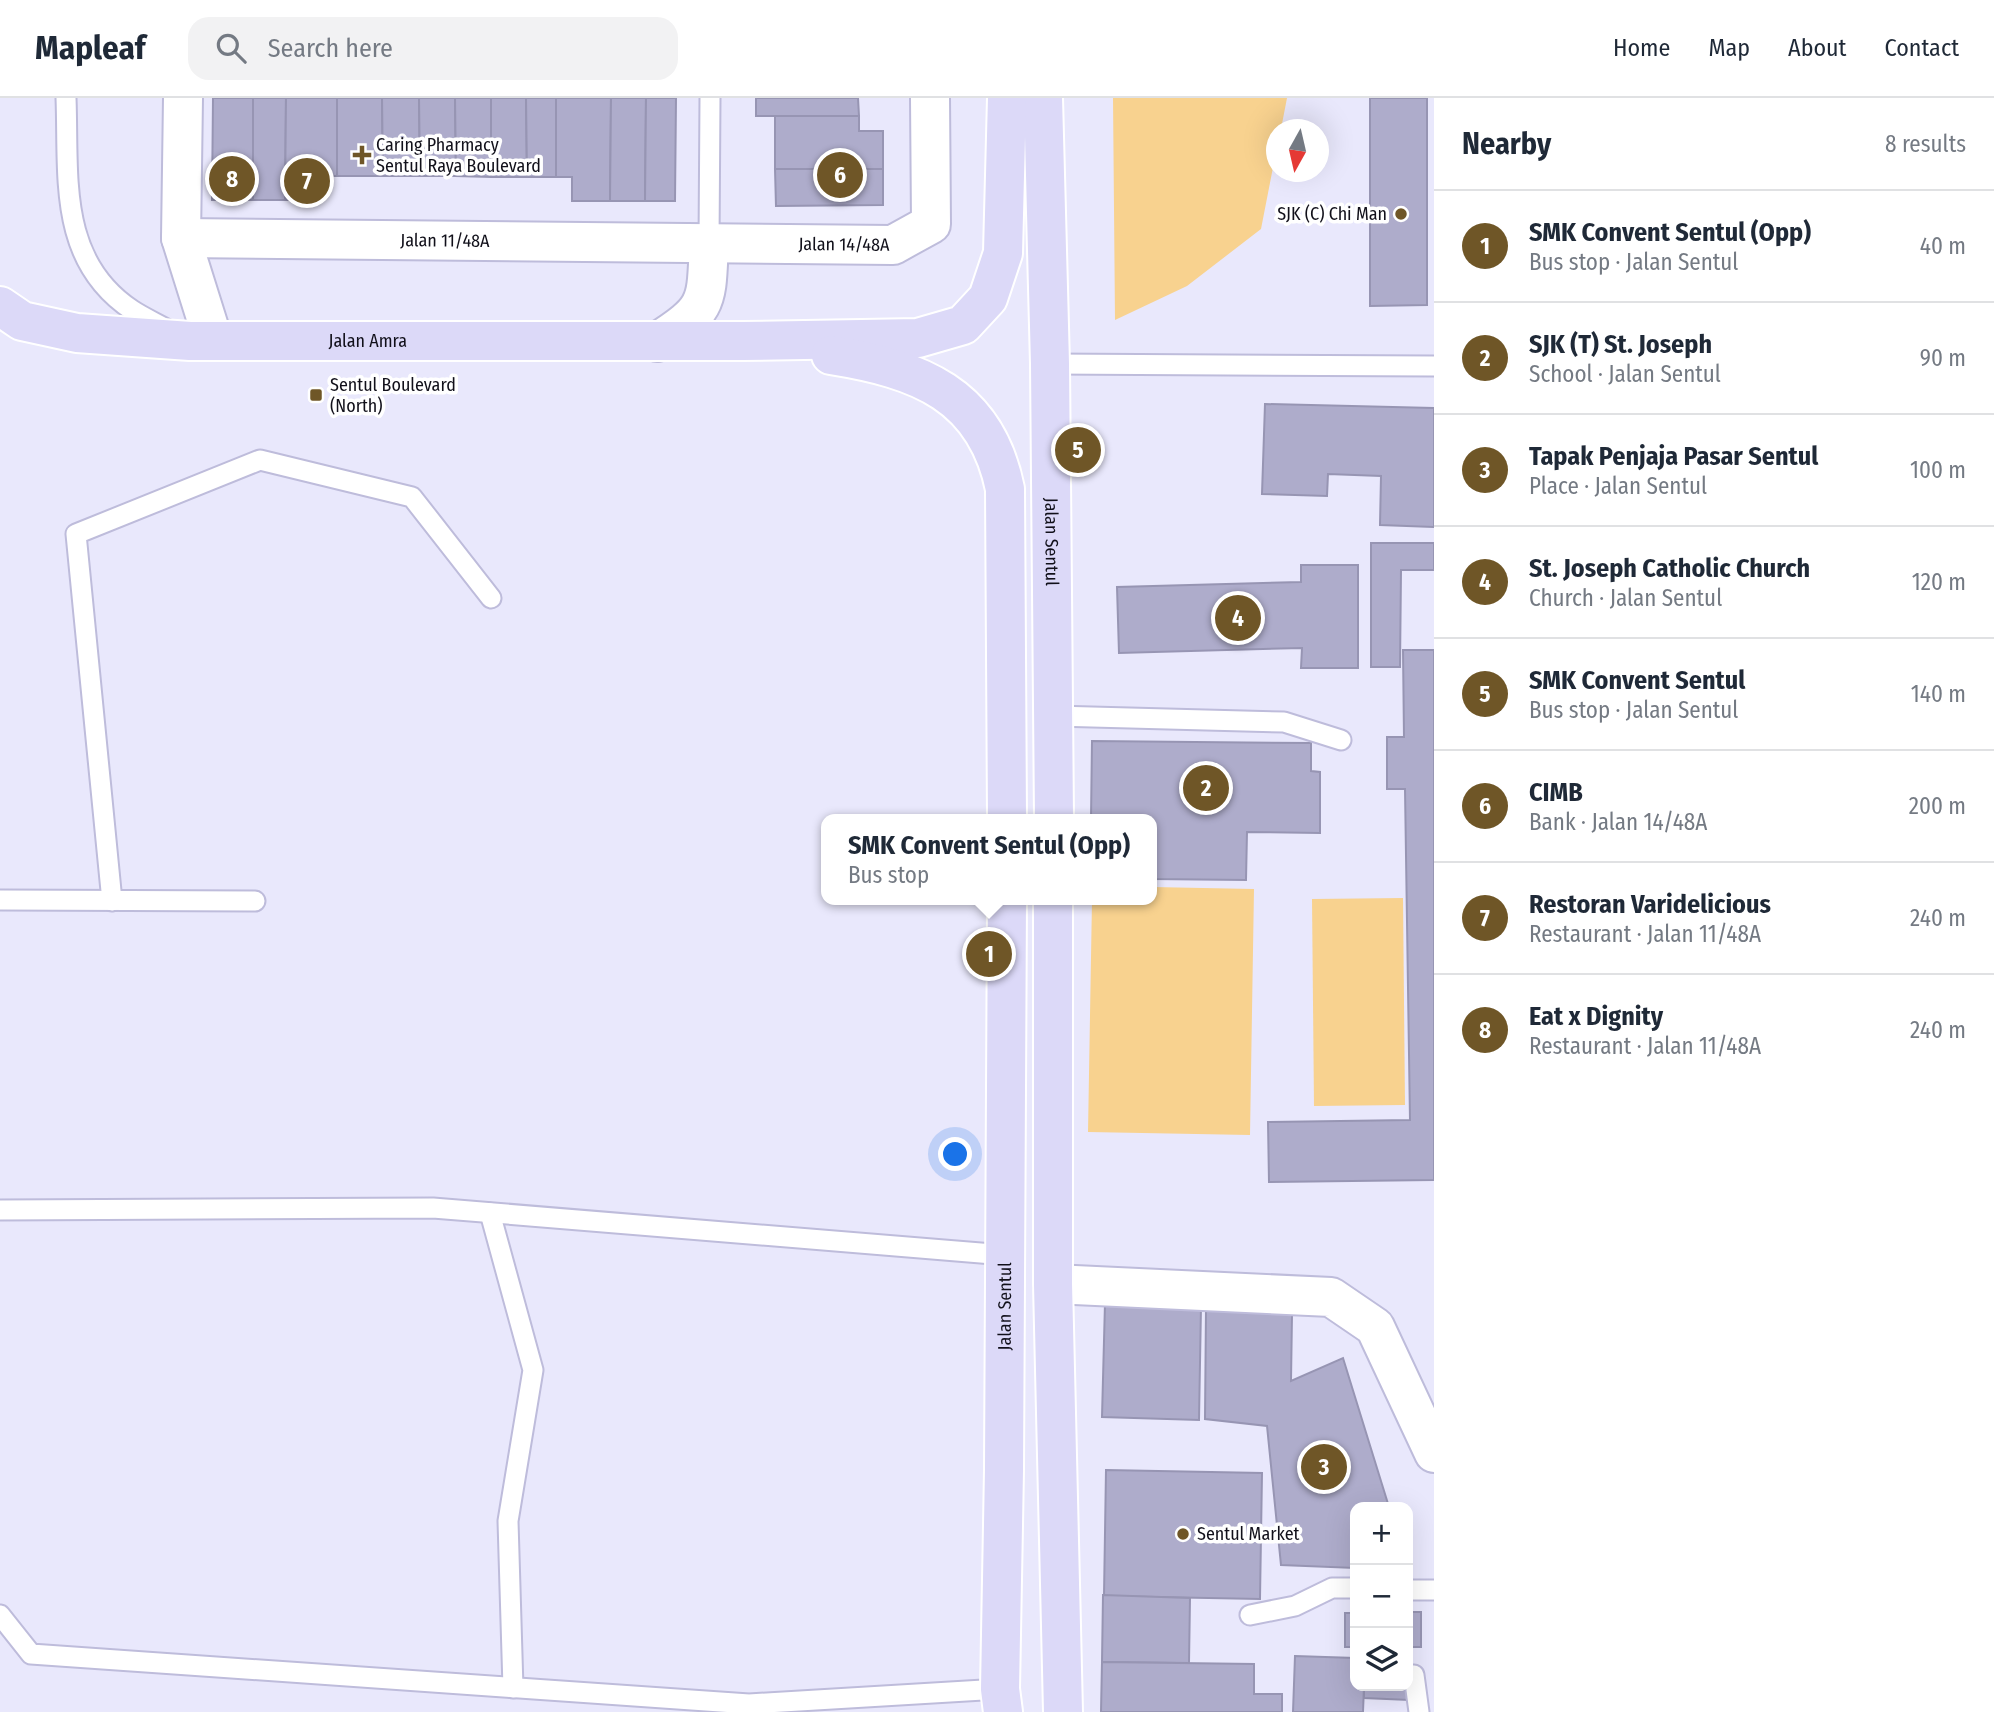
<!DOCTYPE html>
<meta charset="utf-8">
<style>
body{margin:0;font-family:"Fira Sans Condensed",sans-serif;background:#f2f2f3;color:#1f2937}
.controls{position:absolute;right:21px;bottom:21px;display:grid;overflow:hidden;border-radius:14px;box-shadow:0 7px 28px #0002}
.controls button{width:63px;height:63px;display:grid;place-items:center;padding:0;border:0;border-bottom:2px solid #e0e1e3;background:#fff;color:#1f2937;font:35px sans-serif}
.compass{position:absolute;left:1266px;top:21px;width:63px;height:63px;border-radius:50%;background:#fff;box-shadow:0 7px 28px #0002;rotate:188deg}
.you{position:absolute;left:956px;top:1057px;width:24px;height:24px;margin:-18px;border:5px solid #fff;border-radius:50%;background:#1a73e8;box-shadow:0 0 0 10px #1a73e833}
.badge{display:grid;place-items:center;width:46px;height:46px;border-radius:50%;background:#6f5627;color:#fff;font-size:23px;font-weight:700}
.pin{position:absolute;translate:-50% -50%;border:4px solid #fff;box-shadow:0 2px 7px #0006}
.popup{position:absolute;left:821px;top:716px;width:336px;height:91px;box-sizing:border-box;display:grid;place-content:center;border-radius:14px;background:#fff;filter:drop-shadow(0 2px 5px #0005);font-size:23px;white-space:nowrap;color:#747a83}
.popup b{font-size:26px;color:#1f2937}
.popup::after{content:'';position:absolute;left:50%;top:100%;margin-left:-14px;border:14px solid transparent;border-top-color:#fff}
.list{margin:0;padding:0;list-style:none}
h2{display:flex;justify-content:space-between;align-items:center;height:91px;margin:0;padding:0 28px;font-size:30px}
h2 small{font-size:23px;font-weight:400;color:#747a83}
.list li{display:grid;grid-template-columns:46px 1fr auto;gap:21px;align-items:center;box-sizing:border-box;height:112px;padding:0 28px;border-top:2px solid #e0e1e3}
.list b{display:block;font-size:26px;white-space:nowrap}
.list p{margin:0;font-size:23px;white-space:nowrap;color:#747a83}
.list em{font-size:23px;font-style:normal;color:#747a83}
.icon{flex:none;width:38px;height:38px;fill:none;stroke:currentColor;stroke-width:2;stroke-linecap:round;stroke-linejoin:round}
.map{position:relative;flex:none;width:1434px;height:1614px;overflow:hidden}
header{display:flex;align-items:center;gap:42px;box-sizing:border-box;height:98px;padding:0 35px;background:#fff;border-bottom:2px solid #e0e1e3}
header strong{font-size:33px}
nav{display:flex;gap:38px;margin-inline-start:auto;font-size:24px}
.search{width:490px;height:63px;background:#f2f2f3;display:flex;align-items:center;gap:18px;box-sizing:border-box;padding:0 24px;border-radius:21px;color:#747a83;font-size:26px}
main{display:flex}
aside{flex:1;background:#fff}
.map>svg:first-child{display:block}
.green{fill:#f8d28f}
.building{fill:#aeaccb;stroke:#9795b3;stroke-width:2}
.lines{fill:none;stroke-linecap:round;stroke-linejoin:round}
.service-casing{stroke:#bebcdb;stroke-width:23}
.minor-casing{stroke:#bebcdb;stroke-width:42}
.primary-casing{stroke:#fff;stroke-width:42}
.service{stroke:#fff;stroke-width:19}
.minor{stroke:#fff;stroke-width:38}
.primary{stroke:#dcd9f8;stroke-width:38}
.poi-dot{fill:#6f5627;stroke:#fff;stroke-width:2.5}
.labels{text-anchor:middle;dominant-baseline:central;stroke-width:7;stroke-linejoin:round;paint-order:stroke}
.poi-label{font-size:18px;fill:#11101a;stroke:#fff;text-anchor:start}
.street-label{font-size:18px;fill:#11101a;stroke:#fff}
</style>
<header>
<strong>Mapleaf</strong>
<div class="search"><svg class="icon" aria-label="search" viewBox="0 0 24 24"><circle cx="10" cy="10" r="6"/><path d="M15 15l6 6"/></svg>Search here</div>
<nav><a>Home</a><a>Map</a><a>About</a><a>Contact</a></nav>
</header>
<main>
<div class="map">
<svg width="1434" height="1614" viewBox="0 0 1434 1614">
<rect width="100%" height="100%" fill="#e9e8fc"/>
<g class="green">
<polygon points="1113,0 1287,0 1281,31 1276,32 1276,54 1261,131 1187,188 1115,222"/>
<polygon points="1152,789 1254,791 1250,1037 1088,1034 1092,802 1152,802"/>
<polygon points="1403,800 1405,1007 1314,1008 1312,801"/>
</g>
<g class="building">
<polygon points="213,0 253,0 253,102 212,102"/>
<polygon points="253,0 286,0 285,102 253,102"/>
<polygon points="286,0 337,0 337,78 323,78 323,102 285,102"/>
<polygon points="337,0 382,0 383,78 337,78"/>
<polygon points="382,0 419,0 420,78 383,78"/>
<polygon points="419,0 455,0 456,78 420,78"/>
<polygon points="455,0 491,0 491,79 456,78"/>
<polygon points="491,0 526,0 527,79 491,79"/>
<polygon points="526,0 556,0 556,79 527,79"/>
<polygon points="556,0 611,0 610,103 572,103 572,79 556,79"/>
<polygon points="611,0 646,0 645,103 610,103"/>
<polygon points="646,0 676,0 675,103 645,103"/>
<polygon points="756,0 858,0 859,18 756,18"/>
<polygon points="1370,0 1427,0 1427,207 1370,208"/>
<polygon points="775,18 859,18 859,33 883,33 883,71 775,71"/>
<polygon points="775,71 883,71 883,107 776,108"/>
<polygon points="1265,306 1434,310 1434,429 1380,427 1381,378 1328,376 1327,398 1262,396"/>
<polygon points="1371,445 1434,445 1434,472 1401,472 1400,569 1371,569"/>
<polygon points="1301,467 1358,467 1358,570 1301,570 1302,550 1119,555 1117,489 1301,484"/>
<polygon points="1403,552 1434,552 1434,1082 1269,1084 1268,1024 1410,1022 1405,691 1387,691 1387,639 1404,639"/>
<polygon points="1092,643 1311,645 1311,673 1320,674 1320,735 1247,734 1246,782 1152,781 1152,721 1091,721"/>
<polygon points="1105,1205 1201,1208 1199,1322 1102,1319"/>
<polygon points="1206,1211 1292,1216 1291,1283 1343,1260 1389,1409 1355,1409 1355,1470 1281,1467 1267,1328 1205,1321"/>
<polygon points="1106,1372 1262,1375 1260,1501 1104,1498"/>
<polygon points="1103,1497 1190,1500 1189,1565 1102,1564"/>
<rect x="1408" y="1514" width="13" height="35"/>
<rect x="1345" y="1515" width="10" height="34"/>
<polygon points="1295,1558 1355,1560 1355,1588 1364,1588 1363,1614 1293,1614"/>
<polygon points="1408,1562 1410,1562 1409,1602 1364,1600 1364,1588 1408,1588"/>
<polygon points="1102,1564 1254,1566 1254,1596 1282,1596 1282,1614 1101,1614"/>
</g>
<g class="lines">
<g class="service-casing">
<g id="service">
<path d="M 66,0 C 69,78 57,162 132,212 C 144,220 158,226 170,233"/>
<polyline points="709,145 710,0"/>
<polyline points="1050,266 1434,268"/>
<polyline points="1054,618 1284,624 1341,642"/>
<polyline points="0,802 255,803"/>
<polyline points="112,803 76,436 260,362 412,399 491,500"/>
<polyline points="0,1112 433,1110 1005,1157"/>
<polyline points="490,1115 533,1272 508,1423 513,1590"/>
<polyline points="1408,1492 1434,1492"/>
<polyline points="0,1517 31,1556 749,1606 1000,1591"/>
<polyline points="1250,1517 1295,1508 1332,1490 1355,1490"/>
<polyline points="1414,1577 1419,1614"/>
</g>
</g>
<g class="minor-casing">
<g id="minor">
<polyline points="183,0 181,140 213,242"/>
<path id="s1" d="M 181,140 L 893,147 L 931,126 L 930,0"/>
<path d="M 657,244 C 710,210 706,205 709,145"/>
<polyline points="1053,1186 1331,1199 1375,1229 1434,1355"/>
</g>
</g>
<g class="primary-casing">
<g id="primary">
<path id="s2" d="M 1043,0 L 1050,266 L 1054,721"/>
<path id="s3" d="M 0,208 L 22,223 L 77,235 L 190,243 L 743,243 L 918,240 L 963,227 L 988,200 L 1003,155 L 1007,0"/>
<path d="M 831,257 C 919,271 986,296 1005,391 L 1007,721"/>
<polyline points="1053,802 1053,1186 1063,1614"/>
<path id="s4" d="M 1003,1614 L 1000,1591 L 1004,1372 L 1007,802"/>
</g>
</g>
<use href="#service" class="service"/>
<use href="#minor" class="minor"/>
<use href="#primary" class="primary"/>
</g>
<g class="poi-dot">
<path d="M358.5 46.5h7v7h7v7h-7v7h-7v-7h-7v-7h7z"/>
<circle cx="1401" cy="116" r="7"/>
<rect x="309" y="290" width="14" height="14" rx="3.5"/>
<circle cx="1183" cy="1436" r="7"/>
</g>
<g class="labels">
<g class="poi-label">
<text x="376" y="47">Caring Pharmacy<tspan x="376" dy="21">Sentul Raya Boulevard</tspan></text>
<text x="1387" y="116" text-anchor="end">SJK (C) Chi Man</text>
<text x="330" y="287">Sentul Boulevard<tspan x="330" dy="21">(North)</tspan></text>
<text x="1197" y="1436">Sentul Market</text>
</g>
<g class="street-label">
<text stroke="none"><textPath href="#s1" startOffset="264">Jalan 11/48A</textPath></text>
<text stroke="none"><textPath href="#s1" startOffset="663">Jalan 14/48A</textPath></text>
<text stroke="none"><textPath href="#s3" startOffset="374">Jalan Amra</textPath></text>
<text stroke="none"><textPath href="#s2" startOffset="444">Jalan Sentul</textPath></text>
<text stroke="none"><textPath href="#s4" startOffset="406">Jalan Sentul</textPath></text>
</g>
</g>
</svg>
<div class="controls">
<button>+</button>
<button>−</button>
<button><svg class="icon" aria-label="layers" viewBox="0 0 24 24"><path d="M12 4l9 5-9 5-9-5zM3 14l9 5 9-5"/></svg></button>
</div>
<svg class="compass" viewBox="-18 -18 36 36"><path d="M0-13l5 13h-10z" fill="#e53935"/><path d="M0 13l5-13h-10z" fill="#747a83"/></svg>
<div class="you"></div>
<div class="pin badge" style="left:989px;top:856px">1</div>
<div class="popup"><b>SMK Convent Sentul (Opp)</b>Bus stop</div>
<div class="pin badge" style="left:1206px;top:690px">2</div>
<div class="pin badge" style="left:1324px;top:1369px">3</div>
<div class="pin badge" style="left:1238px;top:520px">4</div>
<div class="pin badge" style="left:1078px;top:352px">5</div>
<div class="pin badge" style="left:840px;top:77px">6</div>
<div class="pin badge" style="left:307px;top:83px">7</div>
<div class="pin badge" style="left:232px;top:81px">8</div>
</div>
<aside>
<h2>Nearby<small>8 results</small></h2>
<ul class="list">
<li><span class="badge">1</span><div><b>SMK Convent Sentul (Opp)</b><p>Bus stop · Jalan Sentul</p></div><em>40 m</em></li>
<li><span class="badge">2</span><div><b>SJK (T) St. Joseph</b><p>School · Jalan Sentul</p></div><em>90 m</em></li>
<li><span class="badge">3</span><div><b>Tapak Penjaja Pasar Sentul</b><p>Place · Jalan Sentul</p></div><em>100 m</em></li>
<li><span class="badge">4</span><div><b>St. Joseph Catholic Church</b><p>Church · Jalan Sentul</p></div><em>120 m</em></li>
<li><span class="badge">5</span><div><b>SMK Convent Sentul</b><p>Bus stop · Jalan Sentul</p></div><em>140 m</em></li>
<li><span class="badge">6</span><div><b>CIMB</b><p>Bank · Jalan 14/48A</p></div><em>200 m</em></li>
<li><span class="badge">7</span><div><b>Restoran Varidelicious</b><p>Restaurant · Jalan 11/48A</p></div><em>240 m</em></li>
<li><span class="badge">8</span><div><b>Eat x Dignity</b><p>Restaurant · Jalan 11/48A</p></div><em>240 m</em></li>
</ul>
</aside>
</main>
